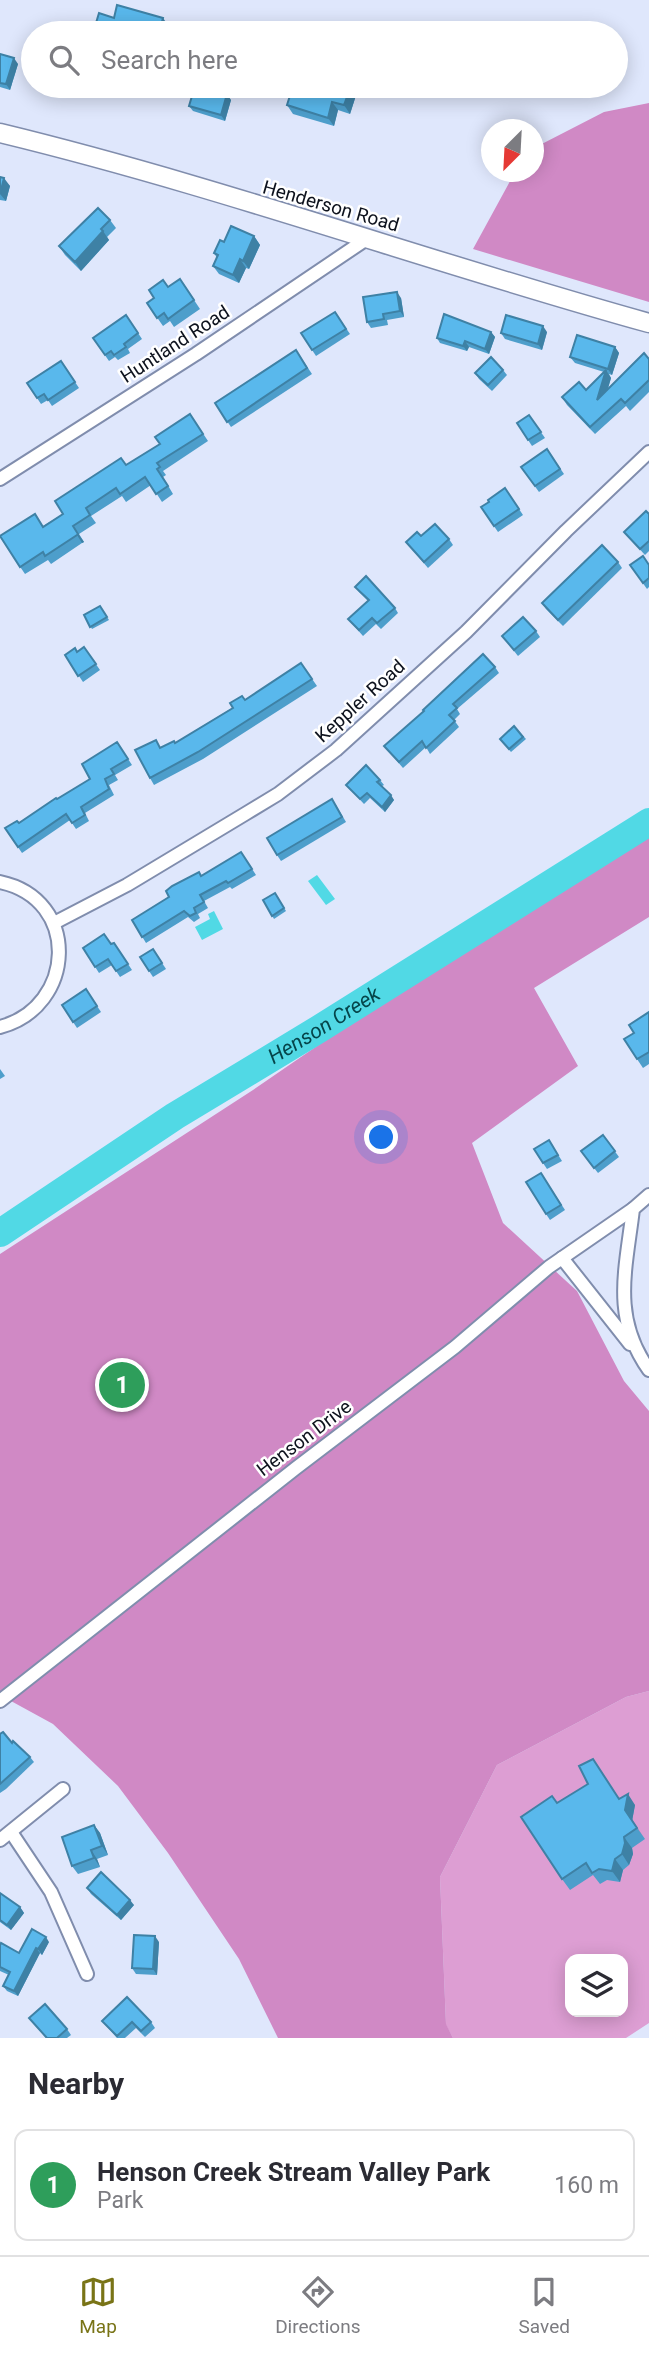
<!DOCTYPE html>
<style>
body{margin:0;font-family:Roboto,sans-serif;background:#f7f7f7;color:#2b2b33}
.controls{position:absolute;right:21px;bottom:21px;display:grid;overflow:hidden;border-radius:14px;box-shadow:0 4px 18px #0003}
.controls button{width:63px;height:63px;display:grid;place-items:center;padding:0;border:0;border-bottom:2px solid #e1e1e2;background:#fff;color:#2b2b33;font:35px sans-serif}
.compass{position:absolute;left:481px;top:119px;width:63px;height:63px;border-radius:50%;background:#fff;box-shadow:0 4px 18px #0003;rotate:204deg}
.you{position:absolute;left:382px;top:1138px;width:24px;height:24px;margin:-18px;border:5px solid #fff;border-radius:50%;background:#1a73e8;box-shadow:0 0 0 10px #1a73e833}
.badge{display:grid;place-items:center;width:46px;height:46px;border-radius:50%;background:#797417;color:#fff;font-size:23px;font-weight:700}
.pin{position:absolute;translate:-50% -50%;border:4px solid #fff;box-shadow:0 2px 7px #0006}
.list{margin:0;padding:0;list-style:none}
h2{display:flex;justify-content:space-between;align-items:center;height:91px;margin:0;padding:0 28px;font-size:30px}
h2 small{font-size:23px;font-weight:400;color:#7c7c81}
.list li{display:grid;grid-template-columns:46px 1fr auto;gap:21px;align-items:center;box-sizing:border-box;height:112px;margin:0 14px 14px;padding:0 14px;border:2px solid #e1e1e2;border-radius:14px}
.list b{display:block;font-size:26px;white-space:nowrap}
.list p{margin:0;font-size:23px;white-space:nowrap;color:#7c7c81}
.list em{font-size:23px;font-style:normal;color:#7c7c81}
.icon{flex:none;width:38px;height:38px;fill:none;stroke:currentColor;stroke-width:2;stroke-linecap:round;stroke-linejoin:round}
.map{position:relative;flex:none;width:649px;height:2038px;overflow:hidden}
.search{position:absolute;background:#fff;box-shadow:0 4px 18px #0003;left:21px;right:21px;top:21px;height:77px;display:flex;align-items:center;gap:18px;box-sizing:border-box;padding:0 24px;border-radius:38px;color:#7c7c81;font-size:26px}
.sheet{height:217px;background:#fff}
nav{display:flex;justify-content:space-around;align-items:center;box-sizing:border-box;height:98px;border-top:2px solid #e1e1e2;background:#fff;font-size:19px;color:#7c7c81}
nav a{display:grid;justify-items:center;gap:4px}
nav .on{color:#797417}
.map>svg:first-child{display:block}
.green{fill:#dd9ed3;fill-rule:evenodd}
.forest{fill:#d089c5}
.water{fill:#51d9e5}
.lines{fill:none;stroke-linecap:round;stroke-linejoin:round}
.river{stroke:#51d9e5;stroke-width:28}
.street-casing{stroke:#808dad;stroke-width:16}
.secondary-casing{stroke:#808dad;stroke-width:21}
.street{stroke:#fff;stroke-width:12}
.secondary{stroke:#fff;stroke-width:18}
.wall{fill:#4d9ecb}
.shaded-wall{fill:#3e81a5}
.building{fill:#59b8ec;stroke:#3e81a5;stroke-width:2}
.labels{text-anchor:middle;dominant-baseline:central;stroke-width:5;stroke-linejoin:round;paint-order:stroke}
.street-label{font-size:19px;fill:#0d121d;stroke:#fff}
.water-label{font-size:21px;font-style:italic;fill:#05454a;stroke:#fff}
</style>
<div class="map">
<svg width="649" height="2038" viewBox="0 0 649 2038">
<rect width="100%" height="100%" fill="#dfe7fc"/>
<path class="green" d="M 649,1691 L 649,2023 L 626,2038 L 453,2038 L 446,2025 L 440,1877 L 497,1765 L 626,1697 ZM 570,1959 L 623,1959 L 623,2012 L 570,2012 Z"/>
<g class="forest">
<polygon points="649,103 649,302 473,249 515,172 534,172 534,148 604,112"/>
<polygon points="649,818 649,917 534,988 578,1066 472,1143 503,1223 577,1291 624,1381 649,1411 649,1691 626,1697 497,1765 440,1877 446,2024 453,2038 278,2038 239,1959 168,1853 118,1786 53,1724 0,1695 0,1254 253,1090"/>
</g>
<g class="water">
<polygon points="317,875 335,899 326,905 308,881"/>
<polygon points="214,911 223,929 202,940 195,927 210,919 208,914"/>
</g>
<g class="lines">
<path class="river" id="s1" d="M 0,1233 L 175,1116 L 319,1029 L 649,822"/>
<g class="street-casing">
<g id="street">
<polyline points="0,479 196,354 368,238"/>
<path d="M 0,882 C 81,899 76,1007 0,1027"/>
<polyline points="54,923 127,885 245,814 278,794 336,750 466,632 566,531 649,452"/>
<path d="M 649,1195 L 633,1209 C 626,1269 611,1317 649,1370"/>
<polyline points="562,1258 630,1344"/>
<polyline points="0,1701 296,1468 455,1347 549,1267 633,1209"/>
<polyline points="11,1832 51,1892 87,1974"/>
<polyline points="0,1840 63,1789"/>
</g>
</g>
<g class="secondary-casing">
<path id="secondary" d="M 0,133 C 219,186 432,263 649,323"/>
</g>
<use href="#street" class="street"/>
<use href="#secondary" class="secondary"/>
</g>
<g class="wall">
<polygon points="0,54 18,64 10,90 0,87"/>
<polygon points="204,86 223,87 221,93 231,100 225,121 193,111 189,106"/>
<polygon points="321,86 359,86 350,114 338,110 334,126 293,114 287,105 320,89"/>
<polygon points="0,177 10,186 6,201 0,200"/>
<polygon points="110,220 116,228 107,237 109,240 81,271 65,255 59,246"/>
<polygon points="254,236 260,245 249,269 246,268 239,283 219,274 213,266 217,258 214,253 224,242"/>
<polygon points="180,279 200,309 174,327 170,321 163,326 147,303"/>
<polygon points="401,298 404,317 387,320 388,325 371,328 367,322"/>
<polygon points="335,312 350,334 316,356 301,333"/>
<polygon points="126,315 142,339 128,349 130,353 118,360 115,357 109,361 93,338"/>
<polygon points="491,332 495,337 489,354 469,347 467,351 440,343 437,338"/>
<polygon points="547,332 542,350 505,339 501,333"/>
<polygon points="615,347 619,353 612,375 609,374 611,378 608,389 649,359 649,392 630,411 626,406 595,434 567,405 562,397 586,390 604,372 575,363 570,357"/>
<polygon points="296,350 312,374 231,427 215,403"/>
<polygon points="61,361 79,388 52,406 48,400 41,404 27,383"/>
<polygon points="503,370 507,375 492,391 479,379 475,373"/>
<polygon points="190,414 208,441 163,471 166,475 163,477 173,494 162,502 151,485 126,502 122,496 91,516 96,523 79,534 84,542 82,543 51,564 48,560 25,574 0,537 43,526 63,514 126,465 160,444"/>
<polygon points="529,415 545,438 532,446 517,423"/>
<polygon points="547,449 564,474 539,492 521,467"/>
<polygon points="505,488 523,515 498,532 481,507 489,502"/>
<polygon points="649,514 649,551 645,555 624,532"/>
<polygon points="421,536 449,539 453,545 428,568 406,542"/>
<polygon points="618,562 622,568 563,626 546,609 542,603"/>
<polygon points="630,565 649,565 649,587 647,589"/>
<polygon points="355,587 395,608 398,613 381,629 376,624 363,636 348,619 368,601 359,592"/>
<polygon points="100,606 109,620 92,629 84,615"/>
<polygon points="536,631 540,637 518,656 502,636"/>
<polygon points="84,647 100,670 83,682 65,655 77,652"/>
<polygon points="301,663 317,686 203,759 154,785 150,778 161,747 175,743 245,700"/>
<polygon points="495,667 499,673 457,709 460,714 454,720 459,727 430,754 426,747 403,768 384,746"/>
<polygon points="514,726 526,739 511,752 500,739"/>
<polygon points="117,742 132,765 115,775 118,780 109,785 114,795 85,813 89,821 76,829 70,820 22,853 5,828 19,823 90,779"/>
<polygon points="380,780 384,785 382,786 394,800 385,812 370,798 364,804 346,785"/>
<polygon points="336,805 346,822 281,861 277,855"/>
<polygon points="241,852 256,875 232,889 230,887 204,901 208,908 198,914 200,918 194,922 188,917 146,943 132,920"/>
<polygon points="275,893 286,911 274,919 263,900"/>
<polygon points="114,943 132,970 120,977 112,965 99,973 83,948 111,944"/>
<polygon points="153,949 166,969 153,977 140,957"/>
<polygon points="86,989 101,1012 77,1028 62,1005"/>
<polygon points="649,1012 649,1064 643,1068 637,1059 634,1033"/>
<polygon points="0,1069 5,1076 0,1079"/>
<polygon points="603,1135 619,1157 598,1173 581,1151"/>
<polygon points="549,1140 562,1161 547,1169 543,1163"/>
<polygon points="541,1173 565,1210 550,1220 546,1214"/>
<polygon points="0,1734 30,1757 34,1762 6,1789 0,1793"/>
<polygon points="619,1799 635,1805 632,1821 645,1839 632,1848 633,1854 629,1865 623,1870 620,1882 607,1880 600,1884 593,1875 570,1890 562,1879 557,1803"/>
<polygon points="94,1825 100,1833 108,1855 97,1859 100,1867 78,1874 72,1866"/>
<polygon points="87,1888 134,1905 121,1920 91,1894"/>
<polygon points="0,1893 20,1907 24,1913 11,1930 0,1922"/>
<polygon points="49,1942 42,1955 40,1953 18,1996 7,1991 3,1986 9,1975 0,1971 0,1945 19,1953"/>
<polygon points="159,1942 157,1975 136,1974 132,1968"/>
<polygon points="29,2018 67,2029 71,2035 67,2038 46,2038"/>
<polygon points="102,2021 151,2022 155,2028 145,2037 136,2028 125,2038 117,2038"/>
</g>
<g class="shaded-wall">
<polygon points="163,18 171,29 170,33 159,33"/>
<polygon points="14,58 18,64 10,90 6,84"/>
<polygon points="218,86 223,87 220,97 216,91"/>
<polygon points="351,86 359,86 350,114 344,105"/>
<polygon points="227,94 231,100 225,121 221,115"/>
<polygon points="332,102 338,110 334,126 328,118"/>
<polygon points="4,178 10,186 6,201 0,194"/>
<polygon points="103,231 109,240 81,271 75,262"/>
<polygon points="254,236 260,245 249,269 243,261"/>
<polygon points="240,259 246,268 239,283 233,275"/>
<polygon points="397,292 401,298 404,317 400,311"/>
<polygon points="543,326 547,332 542,350 538,344"/>
<polygon points="491,332 495,337 489,354 485,349"/>
<polygon points="465,341 469,347 467,351 463,346"/>
<polygon points="615,347 619,353 612,375 608,369"/>
<polygon points="606,370 611,378 602,407 597,400"/>
<polygon points="73,526 84,542 82,543 77,535"/>
<polygon points="391,795 394,800 385,812 382,807"/>
<polygon points="628,1794 635,1805 632,1821 645,1839 625,1810"/>
<polygon points="94,1825 100,1833 108,1855 102,1846"/>
<polygon points="624,1837 632,1848 633,1854 629,1865 622,1854"/>
<polygon points="91,1850 97,1859 100,1867 94,1858"/>
<polygon points="615,1859 623,1870 620,1882 612,1871"/>
<polygon points="130,1900 134,1905 121,1920 117,1915"/>
<polygon points="20,1907 24,1913 11,1930 7,1925"/>
<polygon points="155,1936 159,1942 157,1975 153,1969"/>
<polygon points="46,1937 49,1942 42,1955 38,1949"/>
<polygon points="36,1948 40,1953 18,1996 14,1991"/>
</g>
<g class="building">
<polygon points="117,5 163,18 159,33 93,33 99,13 114,18"/>
<polygon points="0,54 14,58 6,84 0,83"/>
<polygon points="195,86 203,88 204,86 218,86 216,91 227,94 221,115 189,106"/>
<polygon points="293,86 310,86 320,89 321,86 351,86 344,105 332,102 328,118 287,105"/>
<polygon points="0,177 4,178 0,194"/>
<polygon points="98,208 110,220 101,229 103,231 75,262 59,246"/>
<polygon points="231,226 254,236 243,261 240,259 233,275 213,266 218,255 214,253 220,240 224,242"/>
<polygon points="180,279 194,300 168,319 164,313 157,318 147,303 154,298 149,290 163,280 168,287"/>
<polygon points="397,292 400,311 383,314 384,319 367,322 363,297"/>
<polygon points="335,312 346,329 312,350 301,333"/>
<polygon points="444,314 491,332 485,349 465,341 463,346 437,338"/>
<polygon points="126,315 138,333 124,344 126,347 114,355 111,351 105,355 93,338"/>
<polygon points="506,315 543,326 538,344 501,333"/>
<polygon points="577,335 615,347 608,369 570,357"/>
<polygon points="296,350 307,368 227,422 215,403"/>
<polygon points="644,353 649,359 649,380 625,403 621,399 590,427 562,397 579,382 586,390 606,370 597,400"/>
<polygon points="491,357 503,370 488,385 475,373"/>
<polygon points="61,361 75,382 48,400 44,394 37,398 27,383"/>
<polygon points="190,414 203,434 157,463 160,467 157,469 168,486 156,494 145,477 120,494 116,488 86,508 90,515 73,526 78,534 77,535 45,556 43,552 20,567 0,536 35,514 43,527 63,514 55,501 121,458 126,465 160,444 155,437"/>
<polygon points="529,415 541,432 528,440 517,423"/>
<polygon points="547,449 560,469 535,486 521,467"/>
<polygon points="505,488 519,509 494,526 481,507 489,502 488,500"/>
<polygon points="646,511 649,514 649,541 640,549 624,532"/>
<polygon points="435,524 449,539 424,562 406,542 417,532 421,536"/>
<polygon points="602,545 618,562 558,620 542,603"/>
<polygon points="643,556 649,565 649,578 643,583 630,565"/>
<polygon points="366,576 395,608 377,623 372,618 359,630 348,619 369,600 355,587"/>
<polygon points="100,606 107,617 90,627 84,615"/>
<polygon points="523,617 536,631 514,650 502,636"/>
<polygon points="84,647 96,664 78,676 65,655 75,648 77,652"/>
<polygon points="483,654 495,667 453,704 457,708 449,715 455,721 426,748 422,741 399,762 384,746 424,711 423,710"/>
<polygon points="301,663 312,679 198,752 150,778 135,750 156,740 160,748 174,741 175,743 233,708 230,703 242,696 245,700"/>
<polygon points="514,726 523,737 509,749 500,739"/>
<polygon points="117,742 128,759 111,769 114,774 105,779 109,789 81,807 85,815 72,823 66,814 18,847 5,828 17,821 19,823 56,798 57,799 90,779 82,764"/>
<polygon points="366,765 380,780 377,782 391,795 382,807 367,793 360,799 346,785"/>
<polygon points="332,799 342,817 277,855 267,838"/>
<polygon points="241,852 252,869 228,883 226,881 200,895 204,902 194,908 196,913 190,916 184,911 142,937 132,920 169,897 166,891 172,886 199,872 201,876"/>
<polygon points="275,893 284,908 272,916 263,900"/>
<polygon points="104,934 111,944 114,943 128,964 116,971 108,959 95,967 83,948"/>
<polygon points="153,949 162,963 149,971 140,957"/>
<polygon points="86,989 97,1006 73,1022 62,1005"/>
<polygon points="649,1012 649,1052 637,1059 624,1039 634,1033 629,1025"/>
<polygon points="603,1135 615,1151 594,1168 581,1151"/>
<polygon points="549,1140 558,1155 543,1163 534,1149"/>
<polygon points="541,1173 561,1205 546,1214 526,1182"/>
<polygon points="3,1732 12,1743 13,1741 30,1757 0,1784 0,1734"/>
<polygon points="593,1759 619,1799 628,1794 625,1810 637,1828 624,1837 625,1843 622,1854 615,1859 612,1871 599,1869 592,1873 586,1863 562,1879 521,1817 552,1796 557,1803 588,1784 579,1766"/>
<polygon points="94,1825 102,1846 91,1850 94,1858 72,1866 62,1837"/>
<polygon points="101,1872 130,1900 117,1915 87,1888"/>
<polygon points="0,1893 20,1907 7,1925 0,1920"/>
<polygon points="32,1929 46,1937 38,1949 36,1948 14,1991 3,1986 10,1972 0,1967 0,1945 1,1943 19,1953"/>
<polygon points="134,1935 155,1936 153,1969 132,1968"/>
<polygon points="127,1997 151,2022 141,2031 132,2022 117,2036 102,2021"/>
<polygon points="45,2004 67,2029 57,2038 47,2038 29,2018"/>
</g>
<g class="labels">
<g class="street-label">
<text transform="translate(331 206) rotate(16)">Henderson Road</text>
<text transform="translate(175 344) rotate(-33)">Huntland Road</text>
<text transform="translate(360 701) rotate(-42)">Keppler Road</text>
<text transform="translate(304 1438) rotate(-37)">Henson Drive</text>
</g>
<g class="water-label">
<text stroke="none"><textPath href="#s1" startOffset="385">Henson Creek</textPath></text>
</g>
</g>
</svg>
<div class="controls">
<button><svg class="icon" aria-label="layers" viewBox="0 0 24 24"><path d="M12 4l9 5-9 5-9-5zM3 14l9 5 9-5"/></svg></button>
</div>
<svg class="compass" viewBox="-18 -18 36 36"><path d="M0-13l5 13h-10z" fill="#e53935"/><path d="M0 13l5-13h-10z" fill="#7c7c81"/></svg>
<div class="you"></div>
<div class="pin badge" style="left:122px;top:1385px;background:#2e9e5b">1</div>
<div class="search"><svg class="icon" aria-label="search" viewBox="0 0 24 24"><circle cx="10" cy="10" r="6"/><path d="M15 15l6 6"/></svg>Search here</div>
</div>
<section class="sheet">
<h2>Nearby<small></small></h2>
<ul class="list">
<li><span class="badge" style="background:#2e9e5b">1</span><div><b>Henson Creek Stream Valley Park</b><p>Park</p></div><em>160 m</em></li>
</ul>
</section>
<nav>
<a class="on"><svg class="icon" aria-label="map" viewBox="0 0 24 24"><path d="M3 6l6-2 6 2 6-2v14l-6 2-6-2-6 2zM9 4v14M15 6v14"/></svg>Map</a>
<a><svg class="icon" aria-label="directions" viewBox="0 0 24 24"><path d="M12 3l9 9-9 9-9-9zM9 14v-3h6M13 9l2 2-2 2"/></svg>Directions</a>
<a><svg class="icon" aria-label="saved" viewBox="0 0 24 24"><path d="M7 4h10v16l-5-4-5 4z"/></svg>Saved</a>
</nav>
